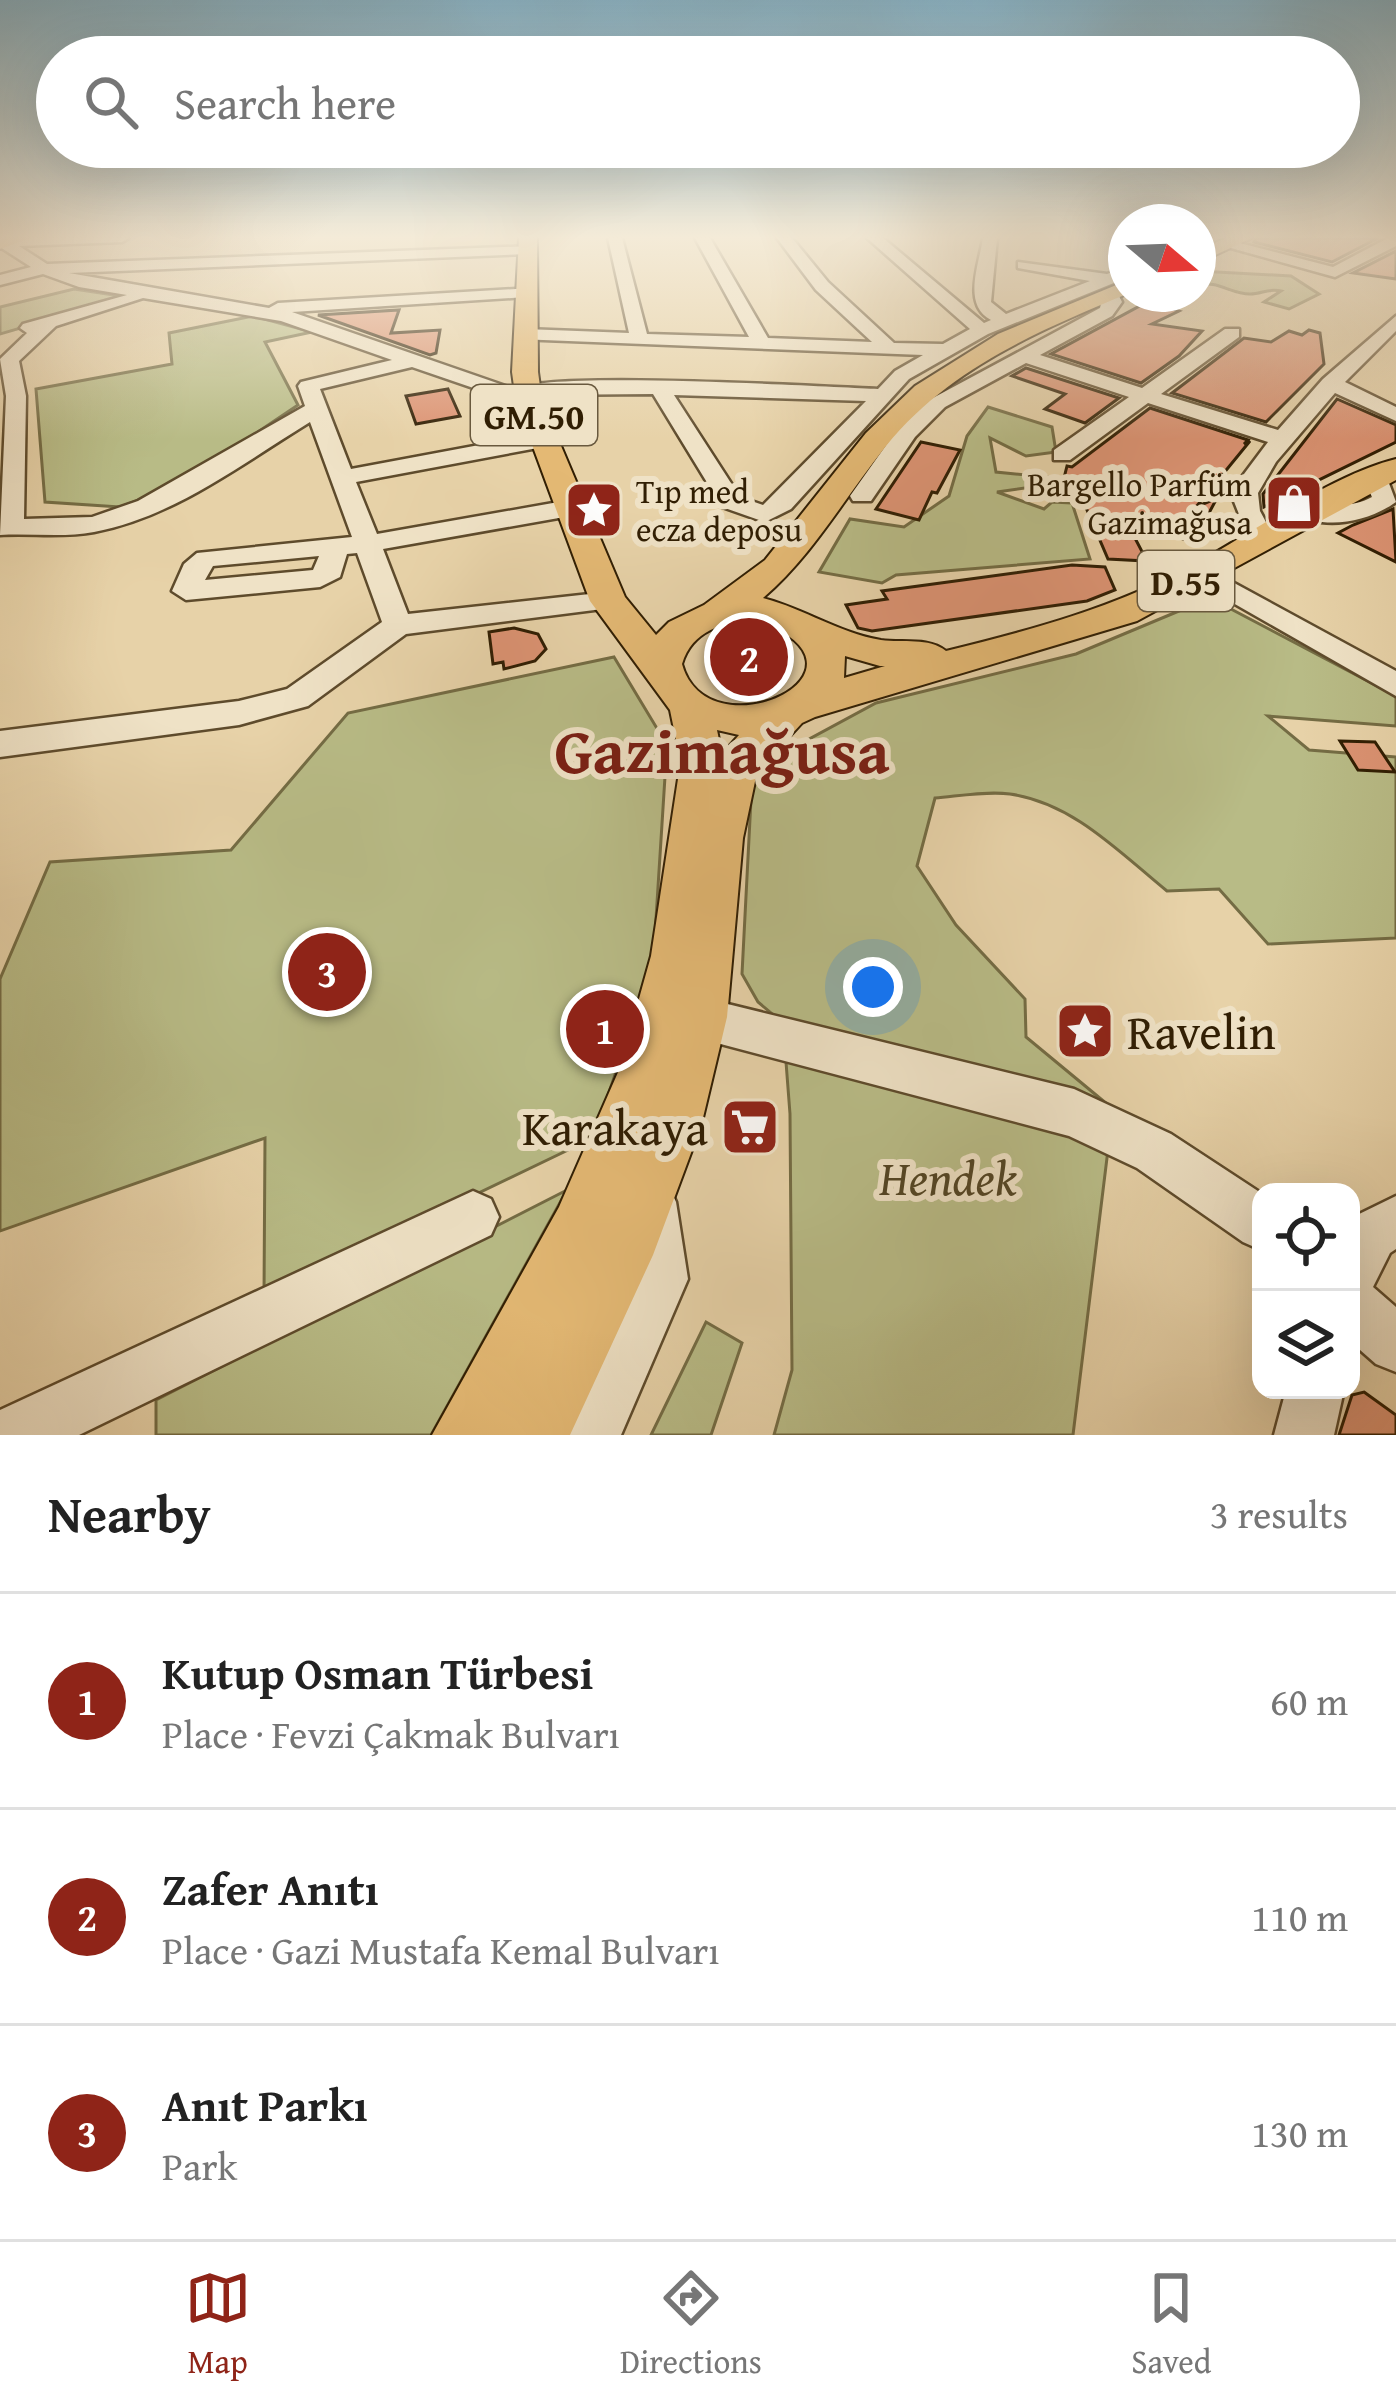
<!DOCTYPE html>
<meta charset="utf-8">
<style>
body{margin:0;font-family:"Gentium Book Plus",serif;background:#f6f6f6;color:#222}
.controls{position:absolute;right:36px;bottom:36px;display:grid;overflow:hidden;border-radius:24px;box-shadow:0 12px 48px #0002}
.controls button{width:108px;height:108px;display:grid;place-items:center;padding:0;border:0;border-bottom:3px solid #e0e0e0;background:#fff;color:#222;font:60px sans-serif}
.compass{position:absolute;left:1108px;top:204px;width:108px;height:108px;border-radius:50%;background:#fff;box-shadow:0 12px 48px #0002;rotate:109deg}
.you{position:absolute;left:873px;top:987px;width:42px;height:42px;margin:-30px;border:9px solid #fff;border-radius:50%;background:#1a73e8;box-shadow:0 0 0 18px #1a73e833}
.badge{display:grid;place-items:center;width:78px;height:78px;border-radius:50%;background:#8f2418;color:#fff;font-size:39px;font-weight:700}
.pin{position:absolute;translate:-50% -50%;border:6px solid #fff;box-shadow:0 3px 12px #0006}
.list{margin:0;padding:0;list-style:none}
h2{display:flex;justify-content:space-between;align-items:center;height:156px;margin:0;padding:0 48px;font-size:51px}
h2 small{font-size:39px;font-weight:400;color:#767676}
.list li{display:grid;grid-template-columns:78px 1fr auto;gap:36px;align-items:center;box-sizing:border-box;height:216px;padding:0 48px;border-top:3px solid #e0e0e0}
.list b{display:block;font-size:45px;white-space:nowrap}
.list p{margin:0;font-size:39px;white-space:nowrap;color:#767676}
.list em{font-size:39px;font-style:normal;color:#767676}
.icon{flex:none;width:66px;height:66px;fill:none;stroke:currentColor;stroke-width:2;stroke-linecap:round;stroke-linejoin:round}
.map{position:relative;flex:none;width:1396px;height:1435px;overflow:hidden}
.search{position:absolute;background:#fff;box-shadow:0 12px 48px #0002;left:36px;right:36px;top:36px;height:132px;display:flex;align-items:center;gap:30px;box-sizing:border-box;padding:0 42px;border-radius:66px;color:#767676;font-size:45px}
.sheet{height:804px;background:#fff}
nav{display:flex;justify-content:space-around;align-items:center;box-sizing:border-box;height:168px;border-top:3px solid #e0e0e0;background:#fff;font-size:33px;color:#767676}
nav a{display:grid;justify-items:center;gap:6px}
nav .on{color:#8f2418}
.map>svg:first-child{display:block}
.green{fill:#b8bb86;stroke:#746c44;stroke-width:3}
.building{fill:#dc9373;stroke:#301e03;stroke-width:3}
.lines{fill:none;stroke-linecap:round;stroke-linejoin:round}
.minor-casing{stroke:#5e4b2c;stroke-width:5}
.major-casing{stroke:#301e03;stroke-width:4}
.minor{fill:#efe2c6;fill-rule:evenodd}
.major{fill:#e4b974;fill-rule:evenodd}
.labels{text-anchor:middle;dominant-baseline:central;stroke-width:12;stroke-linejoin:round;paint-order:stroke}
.far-poi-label{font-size:33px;fill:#301e03;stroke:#efe2c6;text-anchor:end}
.shield{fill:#efe2c6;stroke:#69593e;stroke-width:3}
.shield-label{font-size:36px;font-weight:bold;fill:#301e03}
.near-poi-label{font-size:48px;fill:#301e03;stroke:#efe2c6;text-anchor:start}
.near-park-label{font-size:48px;font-style:italic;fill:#524524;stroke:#efe2c6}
.town-label{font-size:63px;font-weight:bold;fill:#7a1f14;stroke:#efe2c6}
</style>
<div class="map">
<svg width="1396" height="1435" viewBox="0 0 1396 1435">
<rect width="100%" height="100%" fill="#e7d2a8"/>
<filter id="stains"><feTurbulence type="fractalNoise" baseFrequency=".00167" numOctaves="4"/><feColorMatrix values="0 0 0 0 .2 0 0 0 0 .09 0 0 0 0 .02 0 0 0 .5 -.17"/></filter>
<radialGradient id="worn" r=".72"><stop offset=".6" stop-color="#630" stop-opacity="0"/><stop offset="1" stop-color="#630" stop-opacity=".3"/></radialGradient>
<g class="green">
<path d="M 1198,271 L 1291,276 L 1319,294 L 1289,309 L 1264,302 L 1281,291 C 1268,288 1262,294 1250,294 C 1231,294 1217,280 1198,285 Z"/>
<polygon points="74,289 127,297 0,334 0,307"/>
<polygon points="253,316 312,332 265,342 298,405 177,486 120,507 45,502 36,389 172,364 169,333"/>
<polygon points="988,407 1052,427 1056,452 1026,456 990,438 996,472 1047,477 1046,485 997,492 1044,509 1052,502 1072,503 1090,559 896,575 882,583 819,572 850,519 904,527 949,496 967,436"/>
<path d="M 1210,598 L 1396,696 L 1396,726 L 1268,716 L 1309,750 L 1396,757 L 1396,938 L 1268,944 L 1219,889 L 1167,891 C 1119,852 1073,803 1010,794 C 986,791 959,796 935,798 L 917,866 L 956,925 L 1025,999 L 1026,1037 L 1113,1109 L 1073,1435 L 774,1435 L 792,1370 L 790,1114 L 783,1023 L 758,1002 L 742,974 L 752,780 L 761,765 L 876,703 L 1076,654 Z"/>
<polygon points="614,657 667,745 653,966 593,1138 264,1296 265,1138 0,1231 0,979 50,862 231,850 348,713"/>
<polygon points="567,1190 431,1435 156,1435 156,1400"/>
<polygon points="706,1322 742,1343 711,1435 651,1435"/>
</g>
<g class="building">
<polygon points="1256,238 1378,238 1332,262 1254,242"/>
<polygon points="1396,251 1396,279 1353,273"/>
<polygon points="1149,301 1179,311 1152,324 1202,331 1179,356 1141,383 1051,354"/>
<polygon points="399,310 391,333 440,330 436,353 430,355 318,315"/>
<polygon points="1309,330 1320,333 1324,364 1266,422 1172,393 1244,338 1271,342 1289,331 1302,335"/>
<polygon points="1026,368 1119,398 1085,423 1045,409 1065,394 1012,376"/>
<polygon points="448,389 460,416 416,424 406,396"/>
<polygon points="1337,399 1396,425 1396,442 1264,507 1263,494"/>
<polygon points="1150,408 1248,440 1244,444 1250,441 1196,507 1217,498 1202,526 1192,523 1183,539 1126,521 1147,561 1108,559 1078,489 1062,486 1067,466 1072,467"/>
<polygon points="921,442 960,450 937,493 932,492 919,520 876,509"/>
<polygon points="1393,509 1396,562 1338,533 1353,525"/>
<polygon points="1072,565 1105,567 1115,590 1087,601 872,631 858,628 846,605 887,599 882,591"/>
<polygon points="514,628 538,634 546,649 535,661 504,669 503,662 493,664 489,632"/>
<polygon points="1340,741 1375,742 1395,772 1358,770"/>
<polygon points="590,1010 623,1010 620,1047 587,1047"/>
<polygon points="1364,1392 1396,1415 1396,1435 1339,1435 1352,1395"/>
</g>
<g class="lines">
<g class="minor-casing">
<g id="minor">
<path d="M 0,238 L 129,238 L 122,242 L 19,246 L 47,264 L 533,246 L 536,249 L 528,254 L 69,273 L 269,308 L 278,303 L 532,288 L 532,296 L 526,297 L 292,312 L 517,390 C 534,370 830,387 878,389 L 895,371 L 923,355 L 518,339 L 518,331 L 525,329 L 629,333 L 608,238 L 622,238 L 647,334 L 749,337 L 695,238 L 710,238 L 768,338 L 872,342 L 816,290 L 777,238 L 792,238 L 828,282 L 894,343 L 943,344 L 970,329 L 867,238 L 883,238 L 984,323 L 991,320 C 962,305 979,265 983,238 L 997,238 L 991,302 L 1006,314 L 1090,281 L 1018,268 L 1018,262 L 1107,274 L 1126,267 L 1126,278 L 988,334 L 909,379 L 791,509 L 765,522 L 722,507 L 653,394 L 532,395 L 539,401 L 529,407 L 412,367 L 320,389 L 351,469 L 543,433 L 554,440 L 543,447 L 356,482 L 377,534 L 570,500 L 583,508 L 570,516 L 383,549 L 408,614 L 608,592 L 622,601 L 618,607 L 406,634 L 308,706 L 239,725 L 0,757 L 0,731 L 239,701 L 287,689 L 382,622 L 357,553 L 347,554 L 340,577 L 320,587 L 186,600 L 172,591 L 184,564 L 197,553 L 352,537 L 310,422 C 243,463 174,517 94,532 C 63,538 31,533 0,535 L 6,396 L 0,359 L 27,333 L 20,328 L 23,324 L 127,295 L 79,287 L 43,274 L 0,285 L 0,275 L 31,267 L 0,247 ZM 143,298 L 281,321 L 392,360 L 301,382 L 298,386 L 305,406 L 138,501 L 92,517 L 24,519 L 26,396 L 19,361 L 56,326 ZM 674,395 L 866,401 L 763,505 L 740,497 ZM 319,556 L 313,570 L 205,580 L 213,566 Z"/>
<polygon points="1198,238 1209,238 1198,244"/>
<polygon points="1388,238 1396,238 1396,246 1335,277 1220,245 1228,240 1333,267"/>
<polygon points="1104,290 1116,290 1122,302 1112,316 1040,355 1142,388 1225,329 1239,329 1239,337 1161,394 1278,430 1323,379 1396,316 1396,331 1345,382 1396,407 1396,421 1335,393 1276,462 1258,493 1260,511 1274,537 1261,545 1248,537 1233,499 1241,478 1268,442 1148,403 1070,460 1054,460 1054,450 1129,397 1026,363 945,407 915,437 871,501 853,501 850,496 899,427 931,399 1100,308"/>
<path d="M 1375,471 L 1387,478 L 1396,502 C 1370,521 1321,533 1294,510 C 1314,493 1340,515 1372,497 L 1363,478 Z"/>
<polygon points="1201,565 1396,671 1396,696 1191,579 1187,573"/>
<polygon points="699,997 1074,1089 1171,1134 1261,1193 1261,1250 1243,1242 1137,1168 1069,1136 683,1034 677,1019 683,1004"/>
<polygon points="650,1176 668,1184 676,1202 688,1279 621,1435 561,1435 634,1277 624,1202 632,1184"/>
<polygon points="473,1191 491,1199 499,1217 491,1235 79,1435 0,1435 0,1410"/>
<polygon points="1396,1196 1396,1249 1390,1253 1373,1287 1396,1307 1396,1372 1376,1364 1351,1342 1351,1218"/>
<polygon points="1286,1390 1344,1390 1334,1435 1274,1435"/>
</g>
</g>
<g class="major-casing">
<g id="major">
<polygon points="0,238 30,238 0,249"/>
<path d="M 519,238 L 537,238 L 538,372 L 542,401 L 625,597 L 656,635 L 669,622 L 704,605 L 765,560 L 866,433 L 915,386 L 998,334 L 1126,281 L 1127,294 C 1038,331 948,369 886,446 C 844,498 814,554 763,598 C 805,609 839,633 881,640 C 903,643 929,637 946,651 C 1032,630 1113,608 1191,566 C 1254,533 1328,476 1396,459 L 1396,480 L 1137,621 L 815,717 L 802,723 L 757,772 L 743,838 L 727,1017 L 701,1126 L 653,1255 L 570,1435 L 432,1435 L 559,1207 L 619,1070 L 651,956 L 678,779 L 678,749 L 670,710 L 590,601 L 516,401 L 512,372 ZM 755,620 C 896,669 708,758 682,664 C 692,630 724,622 755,620 ZM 845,656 L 880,666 L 885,666 L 844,678 ZM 717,730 L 739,735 L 722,754 Z"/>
<polygon points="1226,238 1252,238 1198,263 1198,250"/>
</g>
</g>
<use href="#minor" class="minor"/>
<use href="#major" class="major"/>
</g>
<linearGradient id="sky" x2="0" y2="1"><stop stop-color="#88b6cc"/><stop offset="0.54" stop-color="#f4ebd8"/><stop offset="1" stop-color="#f4ebd8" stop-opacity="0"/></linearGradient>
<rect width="1396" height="439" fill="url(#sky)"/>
<defs>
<g id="shop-square" transform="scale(3)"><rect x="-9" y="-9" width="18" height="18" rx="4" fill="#8f2418" stroke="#efe2c6"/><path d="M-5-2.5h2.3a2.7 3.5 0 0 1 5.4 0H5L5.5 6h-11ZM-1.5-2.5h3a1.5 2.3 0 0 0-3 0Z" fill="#fff"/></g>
<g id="sight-square" transform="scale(3)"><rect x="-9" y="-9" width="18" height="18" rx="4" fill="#8f2418" stroke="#efe2c6"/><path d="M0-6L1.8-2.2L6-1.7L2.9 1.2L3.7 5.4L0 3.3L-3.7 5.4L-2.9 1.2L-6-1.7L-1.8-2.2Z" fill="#fff"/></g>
<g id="supermarket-square" transform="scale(3)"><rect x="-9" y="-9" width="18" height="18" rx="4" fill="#8f2418" stroke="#efe2c6"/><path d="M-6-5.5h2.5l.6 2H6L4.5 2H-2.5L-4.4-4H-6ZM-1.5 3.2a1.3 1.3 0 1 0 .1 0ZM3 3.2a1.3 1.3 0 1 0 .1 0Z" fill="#fff"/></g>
</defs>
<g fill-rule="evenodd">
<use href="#shop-square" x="1294" y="503"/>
<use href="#sight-square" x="594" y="510"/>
<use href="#sight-square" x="1085" y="1031"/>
<use href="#supermarket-square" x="750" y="1127"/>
</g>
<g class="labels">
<g class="far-poi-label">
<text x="1252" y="484">Bargello Parfüm<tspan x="1252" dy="38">Gazimağusa</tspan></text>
<text x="636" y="491" text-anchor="start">Tıp med<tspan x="636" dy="38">ecza deposu</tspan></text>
</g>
<g class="shield">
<rect x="471" y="385" width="126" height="60" rx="9"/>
<rect x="1138" y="551" width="96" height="60" rx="9"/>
</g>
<g class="shield-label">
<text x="534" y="415">GM.50</text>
<text x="1186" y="581">D.55</text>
</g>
<g class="near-poi-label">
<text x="1127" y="1031">Ravelin</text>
<text x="708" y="1127" text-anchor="end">Karakaya</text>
</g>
<g class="near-park-label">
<text x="948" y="1177">Hendek</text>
</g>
<g class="town-label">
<text x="722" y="750">Gazimağusa</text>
</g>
</g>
<rect width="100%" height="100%" filter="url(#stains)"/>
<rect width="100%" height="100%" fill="url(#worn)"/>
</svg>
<div class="controls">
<button><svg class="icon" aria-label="locate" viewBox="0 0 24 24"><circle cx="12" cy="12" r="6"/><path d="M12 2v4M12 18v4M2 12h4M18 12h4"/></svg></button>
<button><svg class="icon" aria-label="layers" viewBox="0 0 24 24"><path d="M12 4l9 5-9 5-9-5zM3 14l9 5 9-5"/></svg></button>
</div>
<svg class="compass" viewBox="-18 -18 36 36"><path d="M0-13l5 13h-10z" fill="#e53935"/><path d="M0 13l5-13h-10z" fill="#767676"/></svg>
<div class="you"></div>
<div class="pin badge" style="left:605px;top:1029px">1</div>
<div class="pin badge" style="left:749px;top:657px">2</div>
<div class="pin badge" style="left:327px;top:972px">3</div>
<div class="search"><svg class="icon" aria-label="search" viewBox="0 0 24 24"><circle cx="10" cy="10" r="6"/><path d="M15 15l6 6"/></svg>Search here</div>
</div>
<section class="sheet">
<h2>Nearby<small>3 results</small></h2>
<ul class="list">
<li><span class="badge">1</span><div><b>Kutup Osman Türbesi</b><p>Place · Fevzi Çakmak Bulvarı</p></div><em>60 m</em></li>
<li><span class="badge">2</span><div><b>Zafer Anıtı</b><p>Place · Gazi Mustafa Kemal Bulvarı</p></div><em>110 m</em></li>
<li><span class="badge">3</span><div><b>Anıt Parkı</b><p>Park</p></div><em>130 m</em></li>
</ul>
</section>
<nav>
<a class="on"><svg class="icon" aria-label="map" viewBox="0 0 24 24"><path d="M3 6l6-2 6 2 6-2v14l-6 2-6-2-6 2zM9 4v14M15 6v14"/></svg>Map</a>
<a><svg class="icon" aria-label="directions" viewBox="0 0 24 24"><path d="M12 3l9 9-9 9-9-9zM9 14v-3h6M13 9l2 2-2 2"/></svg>Directions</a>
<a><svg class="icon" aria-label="saved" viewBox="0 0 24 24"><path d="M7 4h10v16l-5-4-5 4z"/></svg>Saved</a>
</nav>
